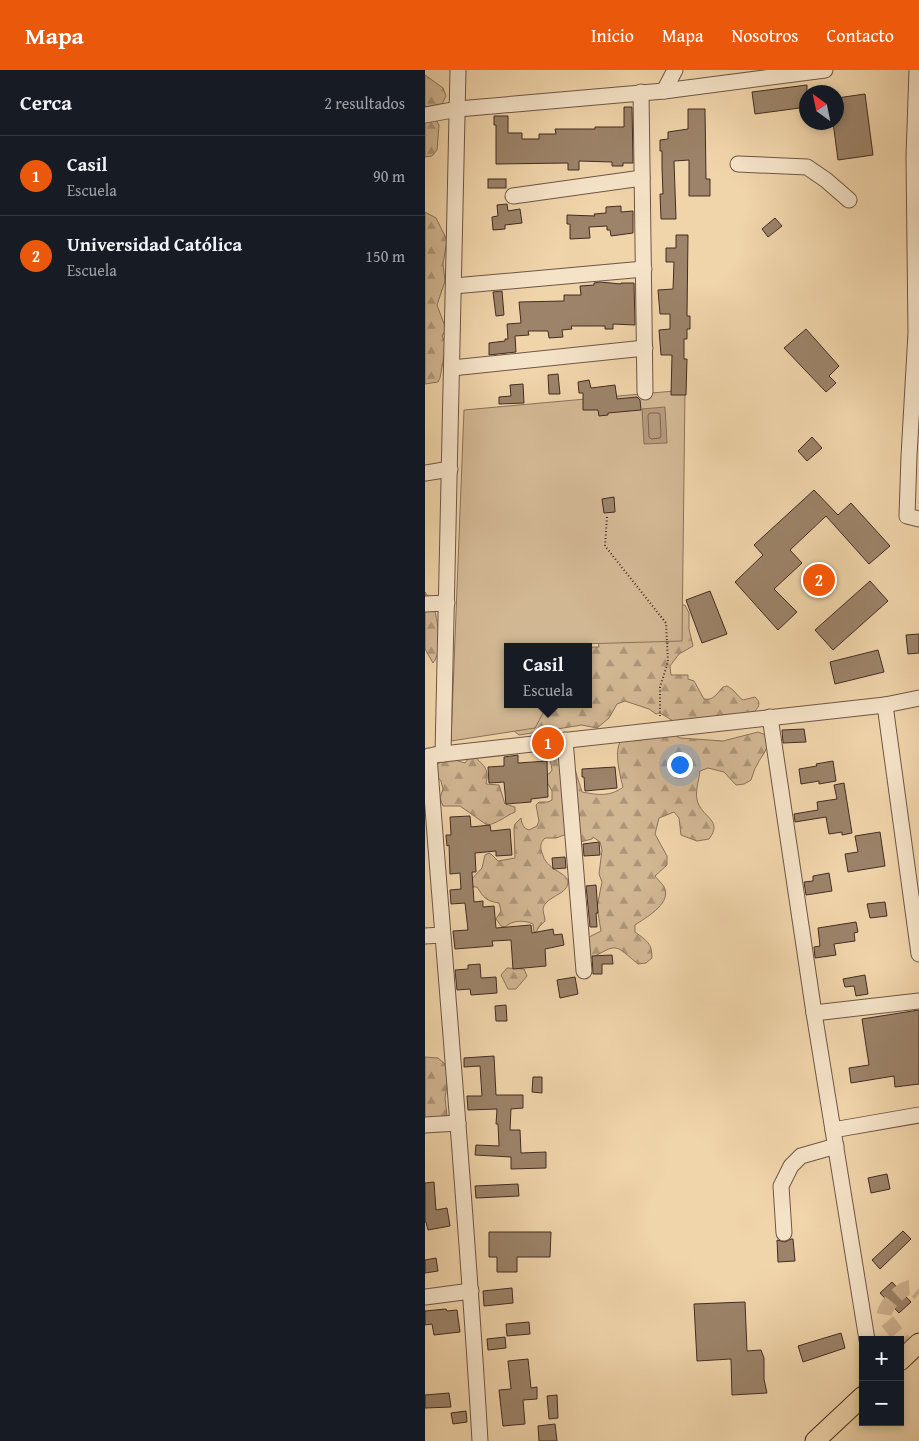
<!DOCTYPE html>
<html lang="es">
<meta charset="utf-8">
<style>
body{margin:0;font-family:"Gentium Book Plus",serif;background:#20242c;color:#f1f3f6}
.controls{position:absolute;right:15px;bottom:15px;display:grid;overflow:hidden;border-radius:0px;box-shadow:0 2px 8px #0003}
.controls button{width:45px;height:45px;display:grid;place-items:center;padding:0;border:0;border-bottom:1px solid #363941;background:#171b24;color:#f1f3f6;font:25px sans-serif}
.compass{position:absolute;left:374px;top:15px;width:45px;height:45px;border-radius:50%;background:#171b24;box-shadow:0 2px 8px #0003;rotate:327deg}
.you{position:absolute;left:254px;top:694px;width:18px;height:18px;margin:-12px;border:4px solid #fff;border-radius:50%;background:#1a73e8;box-shadow:0 0 0 8px #1a73e833}
.badge{display:grid;place-items:center;width:32px;height:32px;border-radius:50%;background:#ea580c;color:#fff;font-size:16px;font-weight:700}
.pin{position:absolute;translate:-50% -50%;border:2px solid #fff;box-shadow:0 1px 5px #0006}
.popup{position:absolute;left:79px;top:573px;width:88px;height:65px;box-sizing:border-box;display:grid;place-content:center;border-radius:0px;background:#171b24;filter:drop-shadow(0 1px 4px #0005);font-size:16px;white-space:nowrap;color:#9ea1a6}
.popup b{font-size:19px;color:#f1f3f6}
.popup::after{content:'';position:absolute;left:50%;top:100%;margin-left:-10px;border:10px solid transparent;border-top-color:#171b24}
.list{margin:0;padding:0;list-style:none}
h2{display:flex;justify-content:space-between;align-items:center;height:65px;margin:0;padding:0 20px;font-size:21px}
h2 small{font-size:16px;font-weight:400;color:#9ea1a6}
.list li{display:grid;grid-template-columns:32px 1fr auto;gap:15px;align-items:center;box-sizing:border-box;height:80px;padding:0 20px;border-top:1px solid #363941}
.list b{display:block;font-size:19px;white-space:nowrap}
.list p{margin:0;font-size:16px;white-space:nowrap;color:#9ea1a6}
.list em{font-size:16px;font-style:normal;color:#9ea1a6}
.map{position:relative;flex:none;width:494px;height:1371px;overflow:hidden}
header{display:flex;align-items:center;gap:30px;box-sizing:border-box;height:70px;padding:0 25px;background:#ea580c;color:#fff}
header strong{font-size:24px}
nav{display:flex;gap:28px;margin-inline-start:auto;font-size:18px}
main{display:flex}
aside{flex:1;background:#171b24}
.map>svg:first-child{display:block}
.forest{fill:url(#forest-firs);stroke:#8a725b}
.pitch{fill:#d2b793;stroke:#8a725b}
.water{fill:#b59b7c;stroke:#876f58}
.lines{fill:none;stroke-linecap:round;stroke-linejoin:round}
.shore{stroke:#7c6450;stroke-width:1}
.building{fill:#9c8369;stroke:#422c23}
.minor-tunnel{stroke:#cdb28f;stroke-width:15;stroke-dasharray:15 8;stroke-linecap:butt}
.minor-casing{stroke:#6e5645;stroke-width:17}
.major-casing{stroke:#422c23;stroke-width:21}
.path{stroke:#422c23;stroke-width:2;stroke-dasharray:1 2.5;stroke-linecap:butt}
.minor{stroke:#f5e3c8;stroke-width:15}
.major{stroke:#f0d4aa;stroke-width:19}
</style>
<header>
<strong>Mapa</strong>
<nav><a>Inicio</a><a>Mapa</a><a>Nosotros</a><a>Contacto</a></nav>
</header>
<main>
<aside>
<h2>Cerca<small>2 resultados</small></h2>
<ul class="list">
<li><span class="badge">1</span><div><b>Casil</b><p>Escuela</p></div><em>90 m</em></li>
<li><span class="badge">2</span><div><b>Universidad Católica</b><p>Escuela</p></div><em>150 m</em></li>
</ul>
</aside>
<div class="map">
<svg width="494" height="1371" viewBox="0 0 494 1371">
<defs>
<pattern id="forest-firs" width="22" height="20" patternUnits="userSpaceOnUse" patternTransform="scale(1.25)"><rect width="22" height="20" fill="#d2b793"/><path d="M5 1l3.5 6h-7zM16 11l3.5 6h-7z" fill="#ac9578"/></pattern>
</defs>
<rect width="100%" height="100%" fill="#f0d4aa"/>
<filter id="stains"><feTurbulence type="fractalNoise" baseFrequency=".004" numOctaves="4"/><feColorMatrix values="0 0 0 0 .2 0 0 0 0 .09 0 0 0 0 .02 0 0 0 .5 -.17"/></filter>
<radialGradient id="worn" r=".72"><stop offset=".6" stop-color="#630" stop-opacity="0"/><stop offset="1" stop-color="#630" stop-opacity=".3"/></radialGradient>
<g class="forest">
<polygon points="0,5 18,18 21,26 10,48 14,55 12,80 7,86 0,87"/>
<polygon points="0,142 11,148 22,170 18,194 20,211 12,235 21,259 17,266 22,275 22,279 19,286 15,308 13,312 0,314"/>
<path d="M 0,522 C 3,526 7,531 8,535 C 13,550 18,581 8,593 L 0,579 Z"/>
<path d="M 166,527 L 237,569 L 243,574 L 246,542 L 251,535 L 260,535 L 264,543 L 264,559 L 268,576 L 254,584 L 245,596 L 246,605 L 263,605 L 263,609 L 269,611 L 279,629 C 289,631 292,623 298,617 L 302,616 C 310,620 312,626 318,630 L 330,627 C 338,634 332,639 327,644 L 250,652 L 235,643 L 231,644 L 224,639 L 200,631 L 192,634 L 184,648 L 172,658 L 157,655 L 94,665 L 88,660 L 85,634 L 163,634 L 163,577 L 139,577 L 150,570 L 166,577 L 174,577 Z"/>
<path d="M 235,657 L 255,668 L 298,671 L 333,662 L 341,665 C 345,681 338,682 332,695 C 329,699 328,705 326,710 L 319,714 L 311,715 L 299,702 L 283,698 L 275,701 C 274,711 269,723 273,733 C 279,748 298,751 284,769 L 272,771 L 256,765 L 254,748 L 249,742 L 234,748 L 230,764 L 242,786 L 242,795 L 230,806 C 233,810 239,815 240,819 C 245,835 220,848 210,855 L 210,862 C 222,871 227,873 227,888 L 221,893 L 213,894 C 189,874 193,873 165,889 L 160,869 L 176,861 L 172,837 L 177,812 L 174,804 L 177,780 L 175,772 L 168,767 L 167,769 L 155,772 L 142,764 L 131,768 L 120,768 C 115,773 115,777 117,783 C 121,800 141,802 143,811 C 144,825 120,826 118,839 C 118,843 120,847 120,851 L 114,857 L 111,862 L 109,862 L 108,854 C 100,850 87,850 80,857 L 76,856 L 71,849 L 76,841 L 74,833 C 61,831 59,828 52,817 L 48,817 L 45,811 L 57,798 L 60,785 L 64,783 L 67,785 L 73,791 L 90,788 L 89,758 L 90,754 L 96,748 C 97,754 98,758 104,760 L 112,756 L 114,751 L 111,735 L 114,732 L 123,732 L 127,730 L 127,721 L 123,714 L 119,714 L 117,707 L 125,703 L 127,700 L 125,688 L 126,684 C 133,679 140,686 147,690 L 157,722 C 173,725 185,727 198,717 C 195,706 188,678 197,670 C 202,665 227,659 235,657 Z"/>
<path d="M 47,684 C 58,695 65,698 61,714 L 74,715 L 80,734 L 90,737 L 90,742 C 80,746 72,754 62,755 L 35,736 L 18,736 L 15,728 L 18,719 L 16,711 L 11,705 L 10,696 C 22,687 27,689 40,693 Z"/>
<polygon points="82,898 99,899 102,906 91,919 83,919 76,905"/>
<polygon points="0,987 13,988 20,994 24,1002 20,1028 22,1045 17,1052 0,1059"/>
</g>
<polygon class="pitch" points="260,320 257,571 155,574 153,577 83,577 83,634 123,634 110,658 26,671 39,340"/>
<polygon class="water" points="240,337 242,373 219,374 217,339"/>
<g class="lines">
<polygon class="shore" points="225,343 233,343 235,344 236,366 235,368 226,369 224,367 223,346"/>
</g>
<g class="building">
<polygon points="382,15 382,37 330,44 327,22"/>
<polygon points="440,24 448,85 413,90 408,52 412,52 412,28"/>
<polygon points="199,37 207,37 208,93 198,93 198,96 187,96 187,92 154,91 154,100 143,100 143,93 71,94 71,55 69,55 69,46 83,46 83,63 97,63 97,69 114,69 114,64 131,64 130,59 170,59 170,57 199,57"/>
<polygon points="263,39 280,39 281,109 285,109 285,126 264,126 264,90 249,91 251,149 236,149 235,124 238,124 237,98 237,81 235,81 235,70 243,69 243,62 263,59"/>
<rect x="63" y="109" width="18" height="9"/>
<polygon points="82,134 83,141 95,139 97,153 80,155 80,159 68,160 67,147 73,146 72,135"/>
<polygon points="196,136 196,142 208,141 208,163 186,166 185,160 182,160 182,156 164,157 165,168 145,169 145,154 142,154 142,145 170,146 169,144 181,143 181,137"/>
<polygon points="350,148 357,156 343,167 337,159"/>
<polygon points="251,165 263,165 262,246 265,246 265,259 262,259 262,269 259,269 259,289 262,289 261,325 246,325 247,285 236,285 234,260 245,259 245,244 235,244 233,220 248,219 249,192 241,192 241,178 251,178"/>
<polygon points="175,212 196,214 196,213 209,213 210,255 188,254 188,259 180,259 180,256 146,256 147,259 137,260 138,267 124,268 123,261 103,261 104,265 90,266 91,282 64,285 64,273 80,271 80,269 83,269 82,254 96,253 94,232 139,231 139,225 156,225 155,216 169,215 169,213"/>
<polygon points="77,221 79,245 71,246 68,222"/>
<polygon points="381,259 414,296 404,306 411,313 401,322 359,278"/>
<polygon points="133,304 135,324 124,324 123,305"/>
<polygon points="164,310 166,318 190,315 192,329 212,327 215,330 216,340 183,343 183,345 174,346 173,340 158,340 158,323 154,323 153,312"/>
<polygon points="98,314 99,333 74,334 74,327 86,326 85,315"/>
<polygon points="387,367 397,378 382,391 373,381"/>
<polygon points="389,420 413,445 426,433 465,476 444,494 401,446 365,480 377,493 349,519 372,542 353,560 310,512 338,485 329,475"/>
<polygon points="189,427 190,442 179,443 177,429"/>
<polygon points="445,511 463,531 408,580 390,560"/>
<polygon points="285,521 302,564 277,573 261,530"/>
<polygon points="494,564 494,583 483,584 481,565"/>
<polygon points="453,580 459,602 410,614 405,592"/>
<polygon points="379,659 381,672 358,673 357,660"/>
<polygon points="93,685 93,693 122,691 123,727 106,729 106,732 81,734 79,712 64,713 63,697 79,696 79,687"/>
<polygon points="408,691 411,711 394,714 394,711 376,714 374,699 392,696 391,694"/>
<polygon points="190,697 192,718 160,721 159,707 157,707 157,699"/>
<polygon points="419,713 427,763 417,765 417,762 404,764 401,747 370,752 369,744 393,740 392,732 412,729 409,715"/>
<polygon points="45,746 46,757 65,755 66,761 85,759 87,785 71,786 71,781 50,783 51,802 47,802 49,832 58,831 58,837 69,836 71,858 106,855 107,863 128,859 129,865 137,864 139,875 120,879 121,896 88,899 86,870 67,871 68,876 30,879 28,861 43,860 40,833 26,834 25,820 36,819 35,803 25,804 24,775 22,776 21,765 26,765 25,747"/>
<polygon points="455,762 460,796 423,802 420,784 433,782 430,766"/>
<polygon points="174,772 175,785 159,786 158,774"/>
<polygon points="140,787 141,798 128,799 127,788"/>
<polygon points="404,803 407,821 381,825 379,812 388,811 388,806"/>
<polygon points="171,815 173,843 171,843 172,857 165,857 161,816"/>
<polygon points="460,832 462,846 445,848 442,834"/>
<polygon points="431,852 433,862 429,863 430,871 409,874 411,885 390,888 389,877 395,876 393,858"/>
<polygon points="187,885 188,894 177,894 177,904 168,904 167,886"/>
<polygon points="55,894 56,908 71,907 72,923 46,925 45,919 32,920 30,900 43,899 43,895"/>
<polygon points="440,905 443,924 431,926 429,916 420,917 418,909"/>
<polygon points="150,907 153,924 135,928 132,910"/>
<polygon points="81,935 82,951 71,951 70,936"/>
<polygon points="494,940 494,1014 470,1017 469,1006 426,1013 424,998 444,995 437,949"/>
<polygon points="69,986 71,1025 98,1025 98,1038 86,1039 85,1060 95,1060 96,1083 121,1082 121,1098 86,1099 86,1087 50,1085 51,1075 74,1076 73,1054 71,1054 72,1039 43,1040 42,1026 57,1026 55,996 39,997 39,988"/>
<polygon points="108,1007 117,1007 117,1023 107,1022"/>
<polygon points="462,1104 465,1119 446,1123 443,1108"/>
<polygon points="9,1112 11,1140 22,1138 25,1156 3,1160 1,1152 0,1152 0,1113"/>
<polygon points="93,1114 94,1126 51,1128 50,1116"/>
<polygon points="478,1161 486,1169 455,1199 447,1190"/>
<polygon points="64,1162 126,1162 125,1187 92,1187 92,1202 72,1202 72,1187 64,1187"/>
<polygon points="366,1169 368,1169 370,1191 353,1192 352,1170 360,1172"/>
<polygon points="11,1188 13,1201 0,1203 0,1190"/>
<polygon points="467,1212 486,1232 474,1243 455,1223"/>
<polygon points="87,1218 88,1233 59,1236 58,1221"/>
<polygon points="320,1232 322,1281 336,1280 339,1288 339,1309 342,1323 307,1325 306,1289 272,1291 269,1234"/>
<polygon points="21,1239 22,1241 32,1240 35,1262 9,1265 7,1254 0,1255 0,1241"/>
<polygon points="104,1252 105,1264 82,1266 81,1254"/>
<polygon points="416,1263 420,1278 378,1292 373,1276"/>
<polygon points="80,1267 81,1278 63,1280 62,1269"/>
<polygon points="103,1289 106,1318 112,1317 112,1329 98,1330 100,1354 78,1356 74,1320 86,1319 83,1291"/>
<polygon points="24,1323 26,1337 0,1338 0,1325"/>
<polygon points="132,1325 133,1348 124,1349 122,1326"/>
<polygon points="41,1341 42,1352 28,1354 26,1343"/>
<polygon points="130,1354 132,1371 114,1371 113,1356"/>
</g>
<g class="lines">
<path class="minor-tunnel" d="M 486,1281 L 459,1247 C 458,1238 474,1220 483,1218 C 488,1217 491,1221 494,1223"/>
<g class="minor-casing">
<g id="minor">
<polyline points="492,0 489,87 491,263 484,386 482,446 494,449"/>
<polyline points="239,21 250,0"/>
<polyline points="216,22 220,322"/>
<polyline points="0,45 33,39 239,21 400,0"/>
<polyline points="313,94 382,97 401,110 424,130"/>
<polyline points="88,126 217,108"/>
<polyline points="29,216 219,199"/>
<polyline points="27,298 220,278"/>
<polyline points="0,403 25,399"/>
<polyline points="0,534 22,533"/>
<polyline points="460,635 494,884"/>
<polyline points="345,647 389,943 442,1270"/>
<polyline points="140,670 159,901"/>
<polyline points="18,684 33,0"/>
<polyline points="9,685 460,635 494,628"/>
<path d="M 4,686 C 21,914 42,1142 55,1371"/>
<polyline points="0,866 17,865"/>
<polyline points="389,943 494,931"/>
<polyline points="0,1055 33,1053"/>
<polyline points="408,1060 494,1045"/>
<polyline points="359,1163 356,1116 366,1096 376,1086 411,1076"/>
<polyline points="0,1227 46,1221"/>
</g>
</g>
<g class="major-casing">
<g id="major">
<polyline points="475,1291 494,1273"/>
<polyline points="390,1371 438,1326"/>
</g>
</g>
<polyline class="path" points="182,447 180,476 241,553 243,592 235,617 235,647"/>
<use href="#minor" class="minor"/>
<use href="#major" class="major"/>
</g>
<rect width="100%" height="100%" filter="url(#stains)"/>
<rect width="100%" height="100%" fill="url(#worn)"/>
</svg>
<div class="controls">
<button>+</button>
<button>−</button>
</div>
<svg class="compass" viewBox="-18 -18 36 36"><path d="M0-13l5 13h-10z" fill="#e53935"/><path d="M0 13l5-13h-10z" fill="#9ea1a6"/></svg>
<div class="you"></div>
<div class="pin badge" style="left:123px;top:673px">1</div>
<div class="popup"><b>Casil</b>Escuela</div>
<div class="pin badge" style="left:394px;top:510px">2</div>
</div>
</main>
